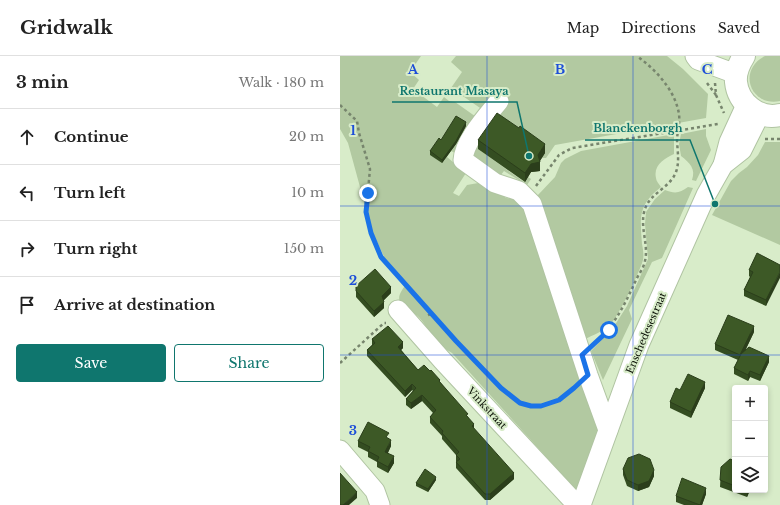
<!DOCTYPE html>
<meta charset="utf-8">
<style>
body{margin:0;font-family:"Libre Baskerville",serif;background:#f2f2f2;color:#222}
.controls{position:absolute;right:12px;bottom:12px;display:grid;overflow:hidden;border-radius:4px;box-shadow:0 2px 6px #0003}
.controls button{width:36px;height:36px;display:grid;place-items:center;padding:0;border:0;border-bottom:1px solid #e0e0e0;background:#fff;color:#222;font:20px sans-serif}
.stop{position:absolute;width:12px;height:12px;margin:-9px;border:3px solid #1a73e8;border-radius:50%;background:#fff}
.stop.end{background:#1a73e8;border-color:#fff;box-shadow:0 1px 4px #0008}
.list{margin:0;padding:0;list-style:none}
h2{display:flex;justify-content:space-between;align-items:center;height:52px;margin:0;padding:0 16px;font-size:17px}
h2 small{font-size:13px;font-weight:400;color:#767676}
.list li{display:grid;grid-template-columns:26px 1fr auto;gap:12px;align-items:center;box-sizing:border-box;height:56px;padding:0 16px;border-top:1px solid #e0e0e0}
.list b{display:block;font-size:15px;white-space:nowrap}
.list em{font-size:13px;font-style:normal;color:#767676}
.actions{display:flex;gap:8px;padding:12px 16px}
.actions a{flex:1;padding:9px 0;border:1px solid #0f766e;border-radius:4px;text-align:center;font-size:14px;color:#0f766e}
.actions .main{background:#0f766e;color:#fff}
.icon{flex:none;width:22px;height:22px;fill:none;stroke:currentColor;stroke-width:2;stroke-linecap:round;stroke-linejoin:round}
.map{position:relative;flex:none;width:440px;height:449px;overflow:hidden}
header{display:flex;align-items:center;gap:24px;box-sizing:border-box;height:56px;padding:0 20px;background:#fff;border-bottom:1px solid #e0e0e0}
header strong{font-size:19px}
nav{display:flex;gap:22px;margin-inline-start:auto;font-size:14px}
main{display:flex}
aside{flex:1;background:#fff}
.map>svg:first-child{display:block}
.green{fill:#b2c9a1}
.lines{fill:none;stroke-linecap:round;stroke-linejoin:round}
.minor-casing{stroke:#b0c4a2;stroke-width:21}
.major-casing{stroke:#b0c4a2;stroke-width:24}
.path{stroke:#77856d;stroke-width:2.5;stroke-dasharray:3 3;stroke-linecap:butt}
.minor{stroke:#fff;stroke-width:19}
.major{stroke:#fff;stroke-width:22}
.wall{fill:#344d21}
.shaded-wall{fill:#2b3e1b}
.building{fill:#3d5926;stroke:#2b3e1b}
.route{stroke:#1a73e8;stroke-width:5}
.grid{fill:none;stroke:#1d4ed8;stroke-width:1;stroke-opacity:0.55}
.labels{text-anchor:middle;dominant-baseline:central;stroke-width:4;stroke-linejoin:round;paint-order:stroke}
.street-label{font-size:10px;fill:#0c1207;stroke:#d8ecc9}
.grid-label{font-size:13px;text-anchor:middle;font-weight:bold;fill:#1d4ed8;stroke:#d8ecc9;stroke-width:4;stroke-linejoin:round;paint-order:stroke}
.leader{fill:none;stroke:#0f766e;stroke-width:1.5}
.callout-dot{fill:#0f766e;stroke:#d8ecc9;stroke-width:1.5}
.callout-label{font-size:11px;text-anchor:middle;font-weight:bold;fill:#0f766e;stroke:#d8ecc9;stroke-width:4;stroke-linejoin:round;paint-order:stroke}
</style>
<header>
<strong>Gridwalk</strong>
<nav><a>Map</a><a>Directions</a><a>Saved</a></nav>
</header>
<main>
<aside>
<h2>3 min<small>Walk · 180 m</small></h2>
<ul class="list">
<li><svg class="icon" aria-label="ahead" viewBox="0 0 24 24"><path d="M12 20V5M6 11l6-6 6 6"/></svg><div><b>Continue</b></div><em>20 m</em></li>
<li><svg class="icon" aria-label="left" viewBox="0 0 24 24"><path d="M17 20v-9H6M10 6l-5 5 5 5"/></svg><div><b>Turn left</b></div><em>10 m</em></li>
<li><svg class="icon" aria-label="right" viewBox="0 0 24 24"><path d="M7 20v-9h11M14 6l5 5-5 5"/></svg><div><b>Turn right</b></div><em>150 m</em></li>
<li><svg class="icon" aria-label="arrive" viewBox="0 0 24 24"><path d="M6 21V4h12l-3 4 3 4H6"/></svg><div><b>Arrive at destination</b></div></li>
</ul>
<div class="actions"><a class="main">Save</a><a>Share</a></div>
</aside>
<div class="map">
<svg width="440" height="449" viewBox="0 0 440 449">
<rect width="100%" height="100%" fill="#d8ecc9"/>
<g class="green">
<path d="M 0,0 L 81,0 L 70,16 L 79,24 L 73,33 L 97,51 L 104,41 L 109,45 L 115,46 L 139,63 L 115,97 L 111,95 L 107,101 L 126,117 L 113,137 L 119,140 L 127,129 L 144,126 L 166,142 L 180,144 L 190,151 L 259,375 L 236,434 L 112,297 C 107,294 100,290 96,286 C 87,275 80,253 63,255 C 57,241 58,240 66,228 L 47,207 L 32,175 L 8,87 L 0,73 Z"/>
<polygon points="116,0 327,0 343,13 368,38 366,62 215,89 206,102 202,102 205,97 141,95 184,126 188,121 191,123 187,129 164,115 157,124 131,101 146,56 111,32 122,16 111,6"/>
<path d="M 425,0 L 440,0 L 440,45 C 410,51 397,14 425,0 Z"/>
<path d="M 366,73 L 366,80 L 371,94 L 356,125 L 352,124 C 356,113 350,107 341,100 L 339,88 L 341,78 Z"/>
<path d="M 334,78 L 334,98 C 325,102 313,109 316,122 C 316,125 319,128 321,131 C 298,149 300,161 302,188 C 303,193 304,199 303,204 C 300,215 278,262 269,270 C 262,276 248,281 240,286 L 196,144 L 198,139 L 215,121 L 221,107 L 225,103 L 241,95 Z"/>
<polygon points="425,86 440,86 440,189 372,159 391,125 399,117 407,111 418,99"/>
<path d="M 348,131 L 353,132 L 322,202 L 312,206 L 289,254 L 292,263 L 263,324 L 251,295 L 273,272 L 287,250 L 308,203 L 305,168 L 306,156 L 315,143 L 325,134 C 335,138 340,137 348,131 Z"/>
</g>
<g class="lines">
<g class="minor-casing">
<g id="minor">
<polyline points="355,0 358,4 396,18"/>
<path d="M 159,45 C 147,60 124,85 123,104 L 155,127 L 179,135 L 192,148 L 248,319 L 268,374"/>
<polyline points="383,109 389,86 406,49"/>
<polyline points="58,254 102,304 237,449"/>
<polyline points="0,394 35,435 40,449"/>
<polyline points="241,449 299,289 366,139 383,109 402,94 420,58"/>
</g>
</g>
<g class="major-casing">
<path id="major" d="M 404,0 C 399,8 395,16 396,26 C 398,47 419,64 440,59"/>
</g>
<g class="path">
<polyline points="367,27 376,39"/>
<polyline points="375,27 376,39 384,57"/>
<polyline points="0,49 17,65 19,77 30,113 26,156 31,177 41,201 91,258 86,260"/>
<polyline points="425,83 440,83"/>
<polyline points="196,130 219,99 232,92 378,68"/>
<polyline points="91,258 161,332 180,347 191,350 201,350 219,344 234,332"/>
<path d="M 255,287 C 275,269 285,248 296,224 C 299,218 304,211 305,205 C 309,188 299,170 305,153 C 310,137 330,132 336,116 C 340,105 337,93 337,82 C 338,74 340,66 339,58 C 335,34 316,14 297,0"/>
<polyline points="0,307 44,267 46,267"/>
</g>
<use href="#minor" class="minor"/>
<use href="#major" class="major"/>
</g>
<g class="wall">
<polygon points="126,70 116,88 102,107 90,99 90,95 101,84"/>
<polygon points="138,84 205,97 200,105 200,115 191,116 185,126 138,93"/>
<polygon points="440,209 426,250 404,240 404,234 410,221 409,220 409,214"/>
<polygon points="16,235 51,237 43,245 44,252 34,261 16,241"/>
<polygon points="414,276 406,293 429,306 420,325 410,321 408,325 394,318 394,312 398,304 375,294 375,288"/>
<polygon points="32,283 63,292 61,294 78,314 100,326 128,361 134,373 174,423 150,444 145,444 116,412 116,406 117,406 116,405 116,399 102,383 102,380 90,367 90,361 93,357 82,345 71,353 66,349 66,343 73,335 72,334 65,341 27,300 27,294 32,289"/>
<polygon points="365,332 351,362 330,352 330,346 340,334"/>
<polygon points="18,385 51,390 48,397 54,407 48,417 37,411 37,406 28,401 28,396 18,391"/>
<polygon points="395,405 395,434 410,434 407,441 380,431 381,411"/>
<polygon points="283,413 314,420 309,431 298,435 287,430 283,419"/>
<polygon points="96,424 88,436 76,430 76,427"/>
<polygon points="366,438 362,449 344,449 336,446 336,440"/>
</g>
<g class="shaded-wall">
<polygon points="126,66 126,70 116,88 102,107 102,104"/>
<polygon points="205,88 205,97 199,106 200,106 200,115 191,116 185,126 185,117"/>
<polygon points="440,216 440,222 426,250 426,244"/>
<polygon points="51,231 51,237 42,246 42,240"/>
<polygon points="44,246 44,252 34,261 34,255"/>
<polygon points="414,270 414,276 400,305 400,299"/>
<polygon points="63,286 63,292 58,297 58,291"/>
<polygon points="429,300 429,306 420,325 420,319"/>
<polygon points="410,315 410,321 408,325 408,319"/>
<polygon points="365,326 365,332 351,362 351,356"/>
<polygon points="72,328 72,334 65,341 65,335"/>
<polygon points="82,339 82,345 71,353 71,347"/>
<polygon points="134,368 134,374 132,370"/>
<polygon points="51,384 51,390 45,402 45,396"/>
<polygon points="54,400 54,407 48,417 48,411"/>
<polygon points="314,414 314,420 309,431 298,435 298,429"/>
<polygon points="174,417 174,423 150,444 150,438"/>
<polygon points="96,421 96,424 88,436 88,433"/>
<polygon points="366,432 366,438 362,449 360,449"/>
<polygon points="407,434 410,434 407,441"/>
<polygon points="17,436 17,442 9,449 3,449"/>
</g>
<g class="building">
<polygon points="157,57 179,72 180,70 205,88 198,99 200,106 191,108 185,117 138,84"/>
<polygon points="116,60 126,66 116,85 102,104 90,95 99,82 101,84"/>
<polygon points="417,197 440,209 440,216 426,244 404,234 413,216 409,214"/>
<polygon points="35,213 51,231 42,240 44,246 34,255 16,235 16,230"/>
<polygon points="388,259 414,270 400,299 375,288"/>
<polygon points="48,270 63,286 58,291 78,314 84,309 90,315 91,314 100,324 99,325 128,358 126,359 134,368 132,370 174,417 150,438 145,438 116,406 120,403 116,399 119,396 102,377 103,375 90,361 96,354 82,339 71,347 66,343 76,332 72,328 65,335 27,294 35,287 32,283"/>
<polygon points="409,291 429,300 420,319 410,315 408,319 394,312 401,298"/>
<polygon points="348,318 365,326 351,356 330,346 336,332 340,334"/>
<polygon points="28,366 49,377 46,381 51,384 45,396 54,400 48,411 37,405 39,401 28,395 30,391 18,385"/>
<polygon points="299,398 310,403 314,414 309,425 298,429 287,424 283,413 288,402"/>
<polygon points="390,403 395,405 395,430 380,424 381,411"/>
<polygon points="85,413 96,421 88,433 76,427"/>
<polygon points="0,417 17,436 3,449 0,449"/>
<polygon points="342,422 366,432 360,449 336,440"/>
</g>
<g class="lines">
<polyline class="route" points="28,137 26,156 31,177 41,201 116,285 161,332 180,347 191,350 201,350 219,344 234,332 248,319 242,299 269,274"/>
</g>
<path class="grid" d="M 147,0 L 147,449M 293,0 L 293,449M 0,150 L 440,150M 0,299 L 440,299"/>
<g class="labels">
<g class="street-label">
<text transform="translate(306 277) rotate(-67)">Enschedesestraat</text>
<text transform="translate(147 352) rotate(47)">Vinkstraat</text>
</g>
</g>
<g class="grid-label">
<text x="73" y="18">A</text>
<text x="220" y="18">B</text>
<text x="367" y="18">C</text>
<text x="13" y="79">1</text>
<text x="13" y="229">2</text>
<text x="13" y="379">3</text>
</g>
<path class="leader" d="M189 100L177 46H52M375 148L350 84H245"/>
<g class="callout-dot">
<circle cx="189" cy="100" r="4"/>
<circle cx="375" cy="148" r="4"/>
</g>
<g class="callout-label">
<text x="114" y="39">Restaurant Masaya</text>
<text x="298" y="76">Blanckenborgh</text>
</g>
</svg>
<div class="controls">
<button>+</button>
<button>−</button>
<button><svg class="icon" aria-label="layers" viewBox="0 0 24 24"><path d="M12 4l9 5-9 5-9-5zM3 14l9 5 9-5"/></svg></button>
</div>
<div class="stop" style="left:269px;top:274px"></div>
<div class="stop end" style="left:28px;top:137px"></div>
</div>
</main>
